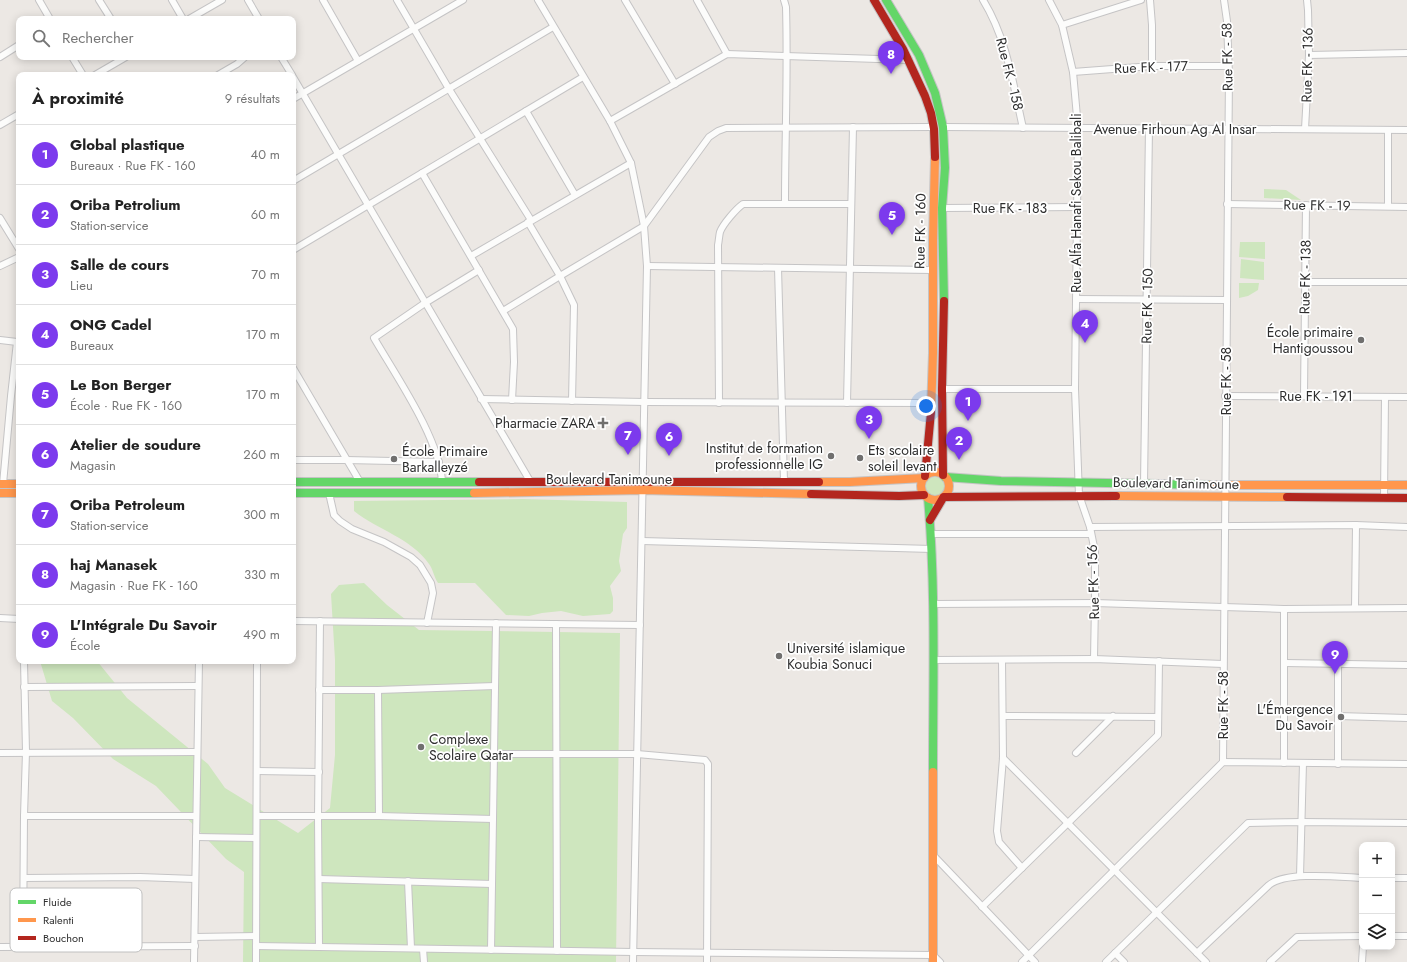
<!DOCTYPE html>
<html lang="fr">
<meta charset="utf-8">
<style>
body{margin:0;font-family:Jost,sans-serif;background:#f2f2f2;color:#222}
.controls{position:absolute;right:12px;bottom:12px;display:grid;overflow:hidden;border-radius:8px;box-shadow:0 2px 10px #0003}
.controls button{width:36px;height:36px;display:grid;place-items:center;padding:0;border:0;border-bottom:1px solid #e0e0e0;background:#fff;color:#222;font:20px sans-serif}
.you{position:absolute;left:926px;top:406px;width:14px;height:14px;margin:-10px;border:3px solid #fff;border-radius:50%;background:#1a73e8;box-shadow:0 0 0 6px #1a73e833}
.badge{display:grid;place-items:center;width:26px;height:26px;border-radius:50%;background:#7c3aed;color:#fff;font-size:13px;font-weight:700}
.pin{position:absolute;translate:-50% -33px;filter:drop-shadow(0 1px 2px #0008)}
.pin::after{content:'';position:absolute;top:21px;width:14px;height:12px;background:inherit;clip-path:polygon(0 0,100% 0,50% 100%)}
.list{margin:0;padding:0;list-style:none}
h2{display:flex;justify-content:space-between;align-items:center;height:52px;margin:0;padding:0 16px;font-size:17px}
h2 small{font-size:13px;font-weight:400;color:#767676}
.list li{display:grid;grid-template-columns:26px 1fr auto;gap:12px;align-items:center;box-sizing:border-box;height:60px;padding:0 16px;border-top:1px solid #e0e0e0}
.list b{display:block;font-size:15px;white-space:nowrap}
.list p{margin:0;font-size:13px;white-space:nowrap;color:#767676}
.list em{font-size:13px;font-style:normal;color:#767676}
.icon{flex:none;width:22px;height:22px;fill:none;stroke:currentColor;stroke-width:2;stroke-linecap:round;stroke-linejoin:round}
.map{position:relative;flex:none;width:1407px;height:962px;overflow:hidden}
.search{position:absolute;background:#fff;box-shadow:0 2px 10px #0003;left:16px;top:16px;width:280px;height:44px;display:flex;align-items:center;gap:10px;box-sizing:border-box;padding:0 14px;border-radius:8px;color:#767676;font-size:15px}
.panel{position:absolute;background:#fff;box-shadow:0 2px 10px #0003;left:16px;top:72px;width:280px;height:592px;border-radius:8px}
.map>svg:first-child{display:block}
.green{fill:#cee6be}
.lines{fill:none;stroke-linecap:round;stroke-linejoin:round}
.street-casing{stroke:#c5c4c5;stroke-width:8}
.fast-casing{stroke:#c5c4c5;stroke-width:10}
.slow-casing{stroke:#c5c4c5;stroke-width:10}
.jam-casing{stroke:#c5c4c5;stroke-width:10}
.street{stroke:#fcfcfb;stroke-width:6}
.fast{stroke:#63d668;stroke-width:8}
.slow{stroke:#ff974d;stroke-width:8}
.jam{stroke:#b3261e;stroke-width:8}
.poi-dot{fill:#706f6e;stroke:#fff;stroke-width:1.5}
.labels{text-anchor:middle;dominant-baseline:central;stroke-width:3.5;stroke-linejoin:round;paint-order:stroke}
.street-label{font-size:14px;fill:#2e2e2e;stroke:#fff}
.poi-label{font-size:14px;fill:#2e2e2e;stroke:#fff;text-anchor:end}
.key{fill:#fff;stroke:#c0c0c0;stroke-width:1}
.key-label{font-size:11px;fill:#2e2e2e}
</style>
<div class="map">
<svg width="1407" height="962" viewBox="0 0 1407 962">
<rect width="100%" height="100%" fill="#ece8e4"/>
<g class="green">
<polygon points="1264,189 1286,190 1301,200 1264,198"/>
<polygon points="1240,242 1265,242 1265,259 1239,257"/>
<polygon points="1241,259 1264,262 1264,280 1240,278"/>
<polygon points="1239,283 1259,283 1258,290 1248,296 1239,298"/>
<circle cx="935" cy="487" r="10"/>
<path d="M 523,499 L 627,502 L 627,528 L 623,534 L 619,561 L 621,571 L 610,586 L 613,598 L 613,611 L 610,614 L 583,616 L 561,611 L 542,613 L 529,616 L 506,615 L 475,583 L 438,583 C 434,577 433,569 429,564 C 411,538 378,530 354,511 L 354,501 Z"/>
<polygon points="364,583 387,605 419,630 620,633 616,962 243,962 244,872 226,859 156,786 113,759 73,718 52,701 40,661 97,661 127,698 208,764 225,788 298,833 330,808 335,755 335,660 331,594 339,585"/>
</g>
<g class="lines">
<g class="street-casing">
<g id="street">
<polyline points="39,0 50,19"/>
<polyline points="99,0 111,19"/>
<polyline points="172,0 183,19"/>
<polyline points="248,0 259,19"/>
<polyline points="323,0 358,61"/>
<polyline points="397,0 449,89 531,220"/>
<polyline points="538,0 610,121 631,163 644,226 647,266 633,962"/>
<polyline points="625,0 675,84"/>
<polyline points="697,0 727,54"/>
<path d="M 784,0 L 786,7 C 788,73 785,138 785,204"/>
<path d="M 983,0 C 1007,39 1013,84 1023,128"/>
<polyline points="1049,0 1062,25 1073,72 1078,128 1075,389 1079,495 1090,527 1095,552 1095,603 1094,659"/>
<polyline points="1150,0 1152,25 1152,66"/>
<polyline points="189,19 222,0"/>
<polyline points="1062,25 1141,0"/>
<polyline points="1309,55 1407,53"/>
<polyline points="0,57 19,45"/>
<polyline points="72,57 83,75"/>
<polyline points="281,57 292,75"/>
<polyline points="1073,72 1152,66 1228,66"/>
<polyline points="95,75 126,57"/>
<polyline points="218,75 237,64 245,57"/>
<polyline points="293,77 530,481"/>
<polyline points="293,99 463,0"/>
<polyline points="526,111 575,195"/>
<polyline points="610,121 727,54 909,60"/>
<polyline points="0,125 19,114"/>
<polyline points="943,127 1407,130"/>
<polyline points="1305,129 1309,55 1308,10 1307,0"/>
<polyline points="1388,130 1388,206"/>
<polyline points="422,173 513,329 514,362 512,400"/>
<polyline points="293,181 553,27"/>
<polyline points="1227,204 1407,207"/>
<polyline points="942,208 1077,207"/>
<polyline points="0,218 19,249"/>
<polyline points="528,222 560,276 574,305 572,401"/>
<polyline points="293,250 583,77"/>
<polyline points="471,256 631,163"/>
<polyline points="0,266 19,257"/>
<polyline points="647,266 932,270"/>
<polyline points="778,268 784,481"/>
<polyline points="1305,282 1407,282"/>
<polyline points="1076,299 1226,300"/>
<polyline points="503,311 560,276 644,226 709,137 718,131 726,128 933,127"/>
<polyline points="0,340 17,342"/>
<polyline points="293,368 360,482"/>
<polyline points="942,389 1075,389"/>
<polyline points="1225,396 1407,397"/>
<polyline points="1304,396 1306,205"/>
<polyline points="481,399 645,402 932,403"/>
<path d="M 719,403 L 718,245 C 719,240 719,236 720,232 C 723,224 736,209 743,204 L 851,204"/>
<polyline points="847,403 853,127"/>
<polyline points="293,460 346,460 439,462"/>
<path d="M 442,482 C 440,439 396,376 374,338 L 425,303 L 479,270"/>
<polyline points="3,484 11,396 17,342 19,341"/>
<polyline points="1144,484 1149,128"/>
<polyline points="329,493 334,515 340,521 352,529 384,542 411,557 420,565 431,583 433,593 427,623"/>
<polyline points="1384,498 1385,397"/>
<polyline points="1090,527 1356,525 1407,527"/>
<polyline points="931,534 1091,534"/>
<polyline points="642,541 932,549"/>
<polyline points="933,604 1095,603 1284,609 1407,608"/>
<polyline points="1355,608 1356,525"/>
<polyline points="1284,609 1284,763"/>
<polyline points="0,618 19,619"/>
<polyline points="293,621 640,625"/>
<polyline points="556,624 557,951"/>
<polyline points="933,660 1094,659 1223,664"/>
<polyline points="1002,660 1003,758 997,831 999,842 1022,868"/>
<polyline points="1285,663 1407,665"/>
<polyline points="24,687 198,686"/>
<polyline points="319,690 378,690 495,686"/>
<polyline points="378,690 379,816"/>
<polyline points="1003,716 1158,717"/>
<polyline points="1338,716 1407,718"/>
<polyline points="0,753 197,752"/>
<polyline points="1076,753 1113,716"/>
<polyline points="494,754 637,754 705,760 708,764 707,962"/>
<polyline points="1003,758 1206,962"/>
<polyline points="1223,762 1229,75 1227,21 1224,0"/>
<polyline points="1338,764 1338,664"/>
<polyline points="257,771 319,772"/>
<polyline points="24,816 196,816"/>
<polyline points="257,816 379,816 493,819"/>
<polyline points="196,837 256,838"/>
<polyline points="933,855 1035,962"/>
<polyline points="1300,876 1303,763"/>
<polyline points="24,878 140,877 195,879"/>
<polyline points="1392,878 1407,878"/>
<polyline points="319,879 492,884"/>
<polyline points="408,881 411,948"/>
<polyline points="982,907 1158,735 1159,661"/>
<polyline points="1392,936 1407,936"/>
<polyline points="195,937 256,936"/>
<polyline points="256,946 633,952 933,955 940,962"/>
<polyline points="0,947 195,946"/>
<polyline points="23,947 24,816 26,752 24,661"/>
<polyline points="319,947 318,817 320,621"/>
<polyline points="423,949 424,962"/>
<polyline points="491,950 496,623"/>
<polyline points="1115,953 1124,962"/>
<path d="M 1197,953 L 1269,885 C 1286,871 1340,877 1362,878"/>
<polyline points="194,962 199,661"/>
<polyline points="256,962 257,661"/>
<polyline points="1022,962 1223,762 1407,764"/>
<polyline points="1106,962 1248,823 1302,822 1407,823"/>
<polyline points="1270,962 1297,937 1362,936"/>
<polyline points="1362,962 1363,947"/>
</g>
</g>
<g class="fast-casing">
<g id="fast">
<polyline points="886,0 919,55 935,93 943,127 945,168 942,208 944,301"/>
<polyline points="945,477 1001,481 1211,485"/>
<polyline points="293,482 479,482"/>
<polyline points="293,493 474,493"/>
<path d="M 928,498 C 936,589 933,681 933,772"/>
</g>
</g>
<g class="slow-casing">
<g id="slow">
<polyline points="931,412 933,353 933,240 935,157"/>
<circle cx="935" cy="486" r="14"/>
<polyline points="819,482 850,482 924,478"/>
<polyline points="0,484 19,484"/>
<polyline points="1211,485 1407,485"/>
<polyline points="0,493 19,493"/>
<polyline points="474,493 643,490 811,494"/>
<polyline points="1116,496 1287,497"/>
<polyline points="933,772 933,962"/>
</g>
</g>
<g class="jam-casing">
<g id="jam">
<polyline points="874,0 903,49 925,96 931,113 934,129 935,157"/>
<polyline points="943,475 942,389 944,301"/>
<polyline points="925,476 931,412"/>
<polyline points="479,482 819,482"/>
<polyline points="811,494 899,496 924,495"/>
<polyline points="944,497 1116,496"/>
<polyline points="1287,497 1407,498"/>
<polyline points="930,520 943,498"/>
</g>
</g>
<use href="#street" class="street"/>
<use href="#fast" class="fast"/>
<use href="#slow" class="slow"/>
<use href="#jam" class="jam"/>
</g>
<g class="poi-dot">
<circle cx="1361" cy="340" r="4"/>
<path d="M601 417h4v4h4v4h-4v4h-4v-4h-4v-4h4z"/>
<circle cx="831" cy="456" r="4"/>
<circle cx="860" cy="458" r="4"/>
<circle cx="394" cy="459" r="4"/>
<circle cx="779" cy="656" r="4"/>
<circle cx="1341" cy="717" r="4"/>
<circle cx="421" cy="747" r="4"/>
</g>
<g class="labels">
<g class="street-label">
<text transform="translate(1227 57) rotate(-91)">Rue FK - 58</text>
<text transform="translate(1307 65) rotate(-89)">Rue FK - 136</text>
<text transform="translate(1151 67) rotate(-2)">Rue FK - 177</text>
<text transform="translate(1010 74) rotate(76)">Rue FK - 158</text>
<text x="1175" y="129">Avenue Firhoun Ag Al Insar</text>
<text transform="translate(1076 203) rotate(-90)">Rue Alfa Hanafi Sekou Balibali</text>
<text transform="translate(1317 205) rotate(1)">Rue FK - 19</text>
<text x="1010" y="208">Rue FK - 183</text>
<text transform="translate(920 231) rotate(-89)">Rue FK - 160</text>
<text transform="translate(1305 277) rotate(-89)">Rue FK - 138</text>
<text transform="translate(1147 306) rotate(-89)">Rue FK - 150</text>
<text transform="translate(1226 381) rotate(-90)">Rue FK - 58</text>
<text x="1316" y="396">Rue FK - 191</text>
<text x="609" y="479">Boulevard Tanimoune</text>
<text transform="translate(1176 483) rotate(1)">Boulevard Tanimoune</text>
<text transform="translate(1093 582) rotate(-92)">Rue FK - 156</text>
<text transform="translate(1223 705) rotate(-90)">Rue FK - 58</text>
</g>
<g class="poi-label">
<text x="1353" y="332">École primaire<tspan x="1353" dy="16">Hantigoussou</tspan></text>
<text x="595" y="423">Pharmacie ZARA</text>
<text x="823" y="448">Institut de formation<tspan x="823" dy="16">professionnelle IG</tspan></text>
<text x="868" y="450" text-anchor="start">Ets scolaire<tspan x="868" dy="16">soleil levant</tspan></text>
<text x="402" y="451" text-anchor="start">École Primaire<tspan x="402" dy="16">Barkalleyzé</tspan></text>
<text x="787" y="648" text-anchor="start">Université islamique<tspan x="787" dy="16">Koubia Sonuci</tspan></text>
<text x="1333" y="709">L'Émergence<tspan x="1333" dy="16">Du Savoir</tspan></text>
<text x="429" y="739" text-anchor="start">Complexe<tspan x="429" dy="16">Scolaire Qatar</tspan></text>
</g>
</g>
<rect x="10" y="888" width="132" height="64" rx="6" class="key"/>
<rect x="18" y="900" width="18" height="4" fill="#63d668"/>
<rect x="18" y="918" width="18" height="4" fill="#ff974d"/>
<rect x="18" y="936" width="18" height="4" fill="#b3261e"/>
<g class="key-label">
<text x="43" y="906">Fluide</text>
<text x="43" y="924">Ralenti</text>
<text x="43" y="942">Bouchon</text>
</g>
</svg>
<div class="controls">
<button>+</button>
<button>−</button>
<button><svg class="icon" aria-label="layers" viewBox="0 0 24 24"><path d="M12 4l9 5-9 5-9-5zM3 14l9 5 9-5"/></svg></button>
</div>
<div class="you"></div>
<div class="pin badge" style="left:968px;top:421px">1</div>
<div class="pin badge" style="left:959px;top:460px">2</div>
<div class="pin badge" style="left:869px;top:439px">3</div>
<div class="pin badge" style="left:1085px;top:343px">4</div>
<div class="pin badge" style="left:892px;top:235px">5</div>
<div class="pin badge" style="left:669px;top:456px">6</div>
<div class="pin badge" style="left:628px;top:455px">7</div>
<div class="pin badge" style="left:891px;top:74px">8</div>
<div class="pin badge" style="left:1335px;top:674px">9</div>
<div class="search"><svg class="icon" aria-label="search" viewBox="0 0 24 24"><circle cx="10" cy="10" r="6"/><path d="M15 15l6 6"/></svg>Rechercher</div>
<section class="panel">
<h2>À proximité<small>9 résultats</small></h2>
<ul class="list">
<li><span class="badge">1</span><div><b>Global plastique</b><p>Bureaux · Rue FK - 160</p></div><em>40 m</em></li>
<li><span class="badge">2</span><div><b>Oriba Petrolium</b><p>Station-service</p></div><em>60 m</em></li>
<li><span class="badge">3</span><div><b>Salle de cours</b><p>Lieu</p></div><em>70 m</em></li>
<li><span class="badge">4</span><div><b>ONG Cadel</b><p>Bureaux</p></div><em>170 m</em></li>
<li><span class="badge">5</span><div><b>Le Bon Berger</b><p>École · Rue FK - 160</p></div><em>170 m</em></li>
<li><span class="badge">6</span><div><b>Atelier de soudure</b><p>Magasin</p></div><em>260 m</em></li>
<li><span class="badge">7</span><div><b>Oriba Petroleum</b><p>Station-service</p></div><em>300 m</em></li>
<li><span class="badge">8</span><div><b>haj Manasek</b><p>Magasin · Rue FK - 160</p></div><em>330 m</em></li>
<li><span class="badge">9</span><div><b>L'Intégrale Du Savoir</b><p>École</p></div><em>490 m</em></li>
</ul>
</section>
</div>
